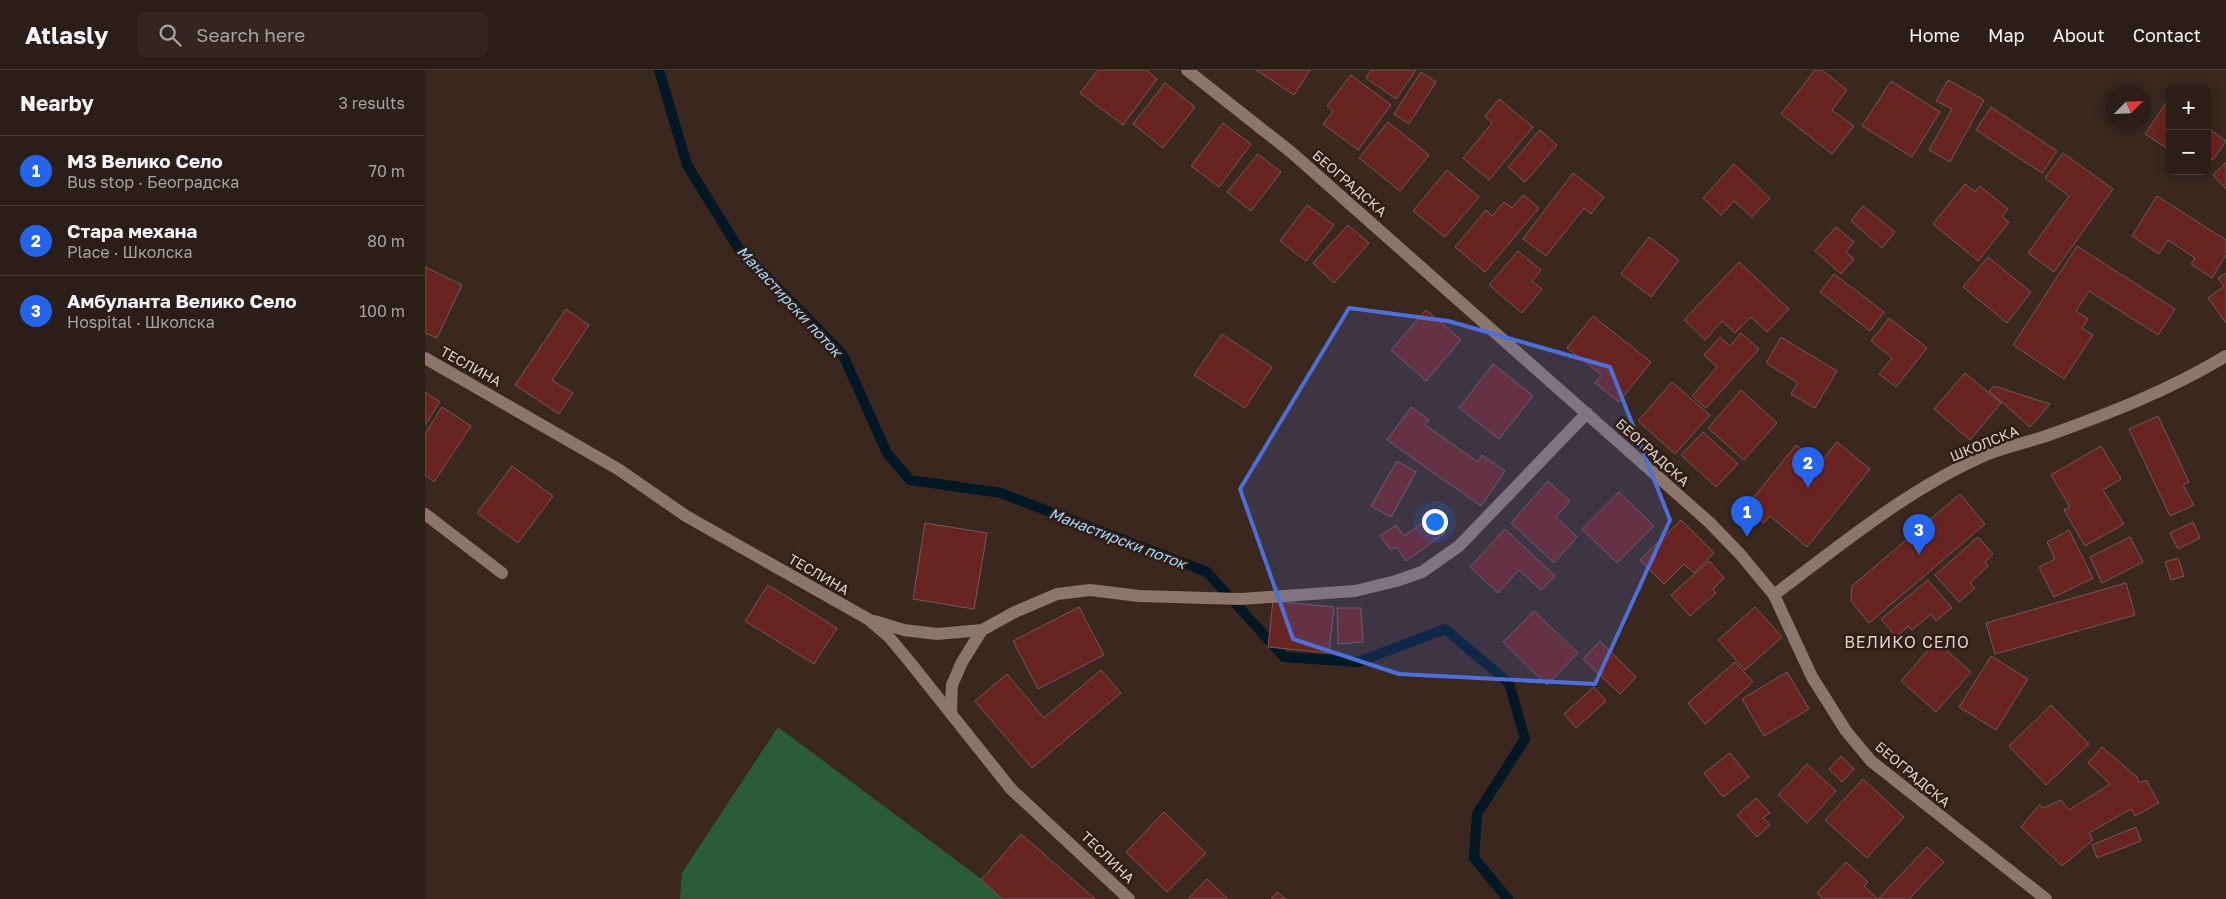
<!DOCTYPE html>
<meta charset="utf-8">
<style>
body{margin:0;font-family:"Golos Text",sans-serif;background:#332621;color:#f1f3f6}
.controls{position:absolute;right:15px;top:15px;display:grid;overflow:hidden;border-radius:8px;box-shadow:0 2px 12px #0003}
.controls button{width:45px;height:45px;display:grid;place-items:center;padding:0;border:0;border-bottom:1px solid #473b37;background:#2b1d18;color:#f1f3f6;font:25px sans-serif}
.compass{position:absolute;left:1681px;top:15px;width:45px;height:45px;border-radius:50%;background:#2b1d18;box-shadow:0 2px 12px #0003;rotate:66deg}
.you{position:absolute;left:1009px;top:451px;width:18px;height:18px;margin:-12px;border:4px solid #fff;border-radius:50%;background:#1a73e8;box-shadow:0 0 0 8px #1a73e833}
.badge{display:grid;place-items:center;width:32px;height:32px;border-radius:50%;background:#2563eb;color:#fff;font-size:16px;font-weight:700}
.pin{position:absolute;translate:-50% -41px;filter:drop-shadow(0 1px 2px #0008)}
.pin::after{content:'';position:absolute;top:26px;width:18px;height:15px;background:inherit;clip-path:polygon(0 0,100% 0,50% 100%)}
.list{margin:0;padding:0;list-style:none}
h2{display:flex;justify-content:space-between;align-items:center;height:65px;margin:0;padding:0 20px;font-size:21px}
h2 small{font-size:16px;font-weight:400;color:#a6a2a2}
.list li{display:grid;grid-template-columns:32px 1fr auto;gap:15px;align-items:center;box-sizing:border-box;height:70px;padding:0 20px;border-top:1px solid #473b37}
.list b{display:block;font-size:19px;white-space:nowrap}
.list p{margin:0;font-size:16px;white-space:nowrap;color:#a6a2a2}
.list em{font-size:16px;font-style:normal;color:#a6a2a2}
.icon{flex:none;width:28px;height:28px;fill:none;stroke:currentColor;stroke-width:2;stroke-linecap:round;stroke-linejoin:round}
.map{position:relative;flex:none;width:1801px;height:829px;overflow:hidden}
header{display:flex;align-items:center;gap:30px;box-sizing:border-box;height:70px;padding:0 25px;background:#2b1d18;border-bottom:1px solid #473b37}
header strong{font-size:24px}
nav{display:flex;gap:28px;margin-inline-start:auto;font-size:18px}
.search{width:350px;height:45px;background:#332621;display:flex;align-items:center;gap:12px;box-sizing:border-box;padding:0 18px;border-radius:8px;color:#a6a2a2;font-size:19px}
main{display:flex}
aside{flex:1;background:#2b1d18}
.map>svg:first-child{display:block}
.green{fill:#295d39}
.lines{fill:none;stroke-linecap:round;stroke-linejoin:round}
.stream{stroke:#011724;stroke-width:10}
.building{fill:#682420;stroke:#735b58}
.lane{stroke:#8c756d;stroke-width:12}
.street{stroke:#8c756d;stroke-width:12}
.secondary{stroke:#8c756d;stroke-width:12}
.marked{fill:#4e6fd5;fill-opacity:0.2;stroke:#4e6fd5;stroke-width:4;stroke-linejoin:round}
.labels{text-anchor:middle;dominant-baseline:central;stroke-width:5;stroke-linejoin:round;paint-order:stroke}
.street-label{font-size:14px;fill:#dfd2cd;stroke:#2f1d16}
.water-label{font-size:15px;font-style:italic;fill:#a0dcfe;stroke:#2f1d16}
.quarter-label{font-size:16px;letter-spacing:1px;fill:#dfd2cd;stroke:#2f1d16}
</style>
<header>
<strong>Atlasly</strong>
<div class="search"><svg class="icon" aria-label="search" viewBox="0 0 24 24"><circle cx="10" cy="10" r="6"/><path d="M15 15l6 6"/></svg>Search here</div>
<nav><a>Home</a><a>Map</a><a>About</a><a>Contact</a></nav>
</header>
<main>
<aside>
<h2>Nearby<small>3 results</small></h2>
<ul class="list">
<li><span class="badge">1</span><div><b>МЗ Велико Село</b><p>Bus stop · Београдска</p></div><em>70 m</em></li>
<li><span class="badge">2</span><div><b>Стара механа</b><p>Place · Школска</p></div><em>80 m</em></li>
<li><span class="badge">3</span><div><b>Амбуланта Велико Село</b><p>Hospital · Школска</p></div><em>100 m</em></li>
</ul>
</aside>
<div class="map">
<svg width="1801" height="829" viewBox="0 0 1801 829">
<rect width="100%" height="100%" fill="#392720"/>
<polygon class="green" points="353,657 583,829 255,829 257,803"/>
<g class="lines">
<polyline class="stream" points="234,0 262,95 312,176 418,285 462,383 485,410 576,423 782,502 859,587 933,592 1020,559 1084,613 1100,669 1052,744 1049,788 1083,829"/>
</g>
<g class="building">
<polygon points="673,0 721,0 732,9 698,55 655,23"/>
<polygon points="831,0 885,0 869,25"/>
<polygon points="946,0 991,0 971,29 941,8"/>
<polygon points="1390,0 1397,0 1422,20 1407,40 1429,56 1407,84 1356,44"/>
<polygon points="996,2 1011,12 984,54 969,44"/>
<polygon points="926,5 966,35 933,80 898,54 908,41 902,36"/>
<polygon points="1523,10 1559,30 1525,92 1504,80 1527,39 1511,31"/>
<polygon points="1466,11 1515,42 1487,87 1437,56"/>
<polygon points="740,13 770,37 738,78 708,54"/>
<polygon points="1745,27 1745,77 1743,79 1720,64"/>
<polygon points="1074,29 1108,57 1064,110 1038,88 1067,53 1060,46"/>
<polygon points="1566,37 1632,81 1617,103 1551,60"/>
<polygon points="963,52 1004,85 975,121 934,88"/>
<polygon points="798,53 826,74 794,117 766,96"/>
<polygon points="1782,57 1801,71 1788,90 1782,86"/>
<polygon points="1115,60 1132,75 1100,112 1083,97"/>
<polygon points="1638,83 1688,119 1629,202 1603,183 1644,126 1620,108"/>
<polygon points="833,84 856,102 826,141 802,122"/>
<polygon points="1801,92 1801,119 1788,105"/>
<polygon points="1309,94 1345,128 1327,147 1309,131 1296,145 1278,128"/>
<polygon points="1022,100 1054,127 1020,167 988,141"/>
<polygon points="1148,103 1179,127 1166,144 1159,138 1121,186 1098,169"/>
<polygon points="1540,114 1550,122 1555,116 1583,139 1577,147 1584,152 1553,191 1508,154"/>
<polygon points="1098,125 1114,138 1060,202 1030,177 1061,140 1067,146 1079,132 1087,138"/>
<polygon points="1732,126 1801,170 1801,185 1787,208 1766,194 1770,188 1743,170 1734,184 1707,166"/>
<polygon points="882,135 909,155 881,191 855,171"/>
<polygon points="1438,136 1470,162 1457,178 1426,151"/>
<polygon points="923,155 944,173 909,213 888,193"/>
<polygon points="1411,157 1429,172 1421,182 1429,189 1416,204 1390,181"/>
<polygon points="1224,167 1254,190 1226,227 1196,204"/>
<polygon points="1652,176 1750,239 1733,265 1664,221 1651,241 1663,249 1657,258 1668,265 1639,309 1588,275"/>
<polygon points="1093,181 1116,200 1107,211 1117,219 1097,243 1064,215"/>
<polygon points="1563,187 1606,222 1582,253 1538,217"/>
<polygon points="1314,192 1364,239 1342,262 1326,247 1310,263 1297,251 1280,270 1259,250"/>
<polygon points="0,197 37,215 12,268 0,263"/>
<polygon points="1801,203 1801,253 1783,228 1799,216 1793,208"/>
<polygon points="1409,204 1459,242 1445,261 1395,222"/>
<polygon points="141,239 164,255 127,310 148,323 134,344 90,315"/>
<polygon points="1001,240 1036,270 1001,311 966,280"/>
<polygon points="1168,246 1226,292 1194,332 1170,313 1177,305 1142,278"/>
<polygon points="1464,248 1502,278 1471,317 1454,304 1467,288 1446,271"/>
<polygon points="1316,263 1334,279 1281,338 1267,326 1292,297 1279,285 1295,267 1305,276"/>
<polygon points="797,264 847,297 820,338 769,305"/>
<polygon points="1356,267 1412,301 1390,338 1366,324 1373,313 1341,293"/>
<polygon points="1068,294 1108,326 1074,369 1034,338"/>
<polygon points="1540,303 1576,333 1545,370 1509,339"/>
<polygon points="1247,312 1285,345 1250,384 1213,351"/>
<polygon points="1569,316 1625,334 1605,357 1564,321"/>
<polygon points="1316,320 1352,353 1319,390 1283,358"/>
<polygon points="0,322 15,332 0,355"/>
<polygon points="17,337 46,356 9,412 0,405 0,364"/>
<polygon points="986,337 1004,350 1000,355 1053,392 1057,385 1080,401 1056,436 962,370"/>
<polygon points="1733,346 1764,412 1758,415 1769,435 1745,446 1704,359"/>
<polygon points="1278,362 1313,394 1291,417 1256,385"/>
<polygon points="1412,372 1445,399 1382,477 1345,446 1339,453 1320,438 1371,375 1394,394"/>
<polygon points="1676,376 1696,409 1678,420 1699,454 1660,476 1639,440 1645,437 1626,405"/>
<polygon points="972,391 991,402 966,447 946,436"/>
<polygon points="87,396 128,426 93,473 52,443"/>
<polygon points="1123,411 1145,431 1131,447 1152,467 1129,493 1086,453"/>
<polygon points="1194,422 1229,456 1192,493 1157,459"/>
<polygon points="1535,424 1560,454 1444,553 1426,531 1427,516"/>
<polygon points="1008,445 1020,463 981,491 971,477 966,480 955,466 971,455 979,466"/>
<polygon points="1256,450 1289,483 1269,503 1259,494 1239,514 1215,490"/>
<polygon points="1768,452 1775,468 1753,479 1745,463"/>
<polygon points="500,453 562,463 549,539 488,529"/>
<polygon points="1080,459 1130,506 1116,520 1094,500 1073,523 1045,497"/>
<polygon points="1644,460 1668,508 1629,527 1614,497 1630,489 1622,472"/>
<polygon points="1553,467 1568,484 1560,492 1563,496 1545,513 1550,518 1534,532 1510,505"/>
<polygon points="1705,467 1718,492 1677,513 1665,487"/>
<polygon points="1753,488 1759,506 1746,510 1740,492"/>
<polygon points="1284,491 1299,508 1288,519 1291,523 1265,546 1246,525"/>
<polygon points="1503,510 1527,538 1511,551 1506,544 1487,560 1483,556 1471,567 1456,549"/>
<polygon points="1701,513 1710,545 1570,584 1561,553"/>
<polygon points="343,515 412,558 389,594 320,551"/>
<polygon points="848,531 909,537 904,583 843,577"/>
<polygon points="654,537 679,585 613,619 588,571"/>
<polygon points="1330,537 1357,567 1320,600 1293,570"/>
<polygon points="912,538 936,538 938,572 913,574"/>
<polygon points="1109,541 1153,583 1122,615 1078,572"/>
<polygon points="1175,571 1211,607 1195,624 1158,589"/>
<polygon points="1511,571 1546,602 1511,642 1476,611"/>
<polygon points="1566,586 1603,609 1571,660 1534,637"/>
<polygon points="1310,592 1328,612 1280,654 1263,633"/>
<polygon points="676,600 696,623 607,698 550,631 582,604 619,648"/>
<polygon points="1362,602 1384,639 1339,666 1317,629"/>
<polygon points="1169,617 1181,631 1151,658 1139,644"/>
<polygon points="1626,635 1664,674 1621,715 1584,676"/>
<polygon points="1677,677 1712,707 1714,713 1721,710 1734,733 1710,746 1706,739 1664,763 1668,770 1637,796 1596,757 1614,735 1618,738 1636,730 1644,740 1685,714 1663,693"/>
<polygon points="1305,683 1324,707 1298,727 1279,703"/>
<polygon points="1416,686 1429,699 1417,712 1404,699"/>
<polygon points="1382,694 1411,721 1382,753 1353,725"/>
<polygon points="1438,709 1479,747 1442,788 1400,750"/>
<polygon points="1331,728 1345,743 1338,748 1345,755 1332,767 1312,745"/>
<polygon points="739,742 781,783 742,822 701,782"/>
<polygon points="1711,757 1716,771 1672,788 1667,775"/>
<polygon points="596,764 670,829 577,829 556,810"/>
<polygon points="1502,777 1519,792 1484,829 1453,829"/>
<polygon points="1421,792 1443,812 1439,816 1453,829 1398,829 1392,823"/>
<polygon points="782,809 803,829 763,829"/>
<polygon points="852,822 861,829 846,829"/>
</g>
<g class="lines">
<polyline class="lane" points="0,444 77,503"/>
<g class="street">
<polyline points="0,288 193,399 261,446 443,549 464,567 484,591 586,719 704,829"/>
<path d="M 1349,525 C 1417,474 1484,418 1563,384 C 1582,377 1602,372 1621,366 C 1683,344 1745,320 1801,286"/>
<polyline points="449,551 479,560 512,564 557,560"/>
<polyline points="526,642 527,615 537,592 557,560 590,542 632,524 665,520 714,526 816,529 930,521 971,511 997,502 1034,476 1162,343"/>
</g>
<polyline class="secondary" points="762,0 866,82 1284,452 1315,484 1349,525 1387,607 1421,661 1446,691 1621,829"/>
</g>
<path class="marked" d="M 924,238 L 1023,251 L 1185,297 L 1245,450 L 1170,614 L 974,604 L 868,569 L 815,419 Z"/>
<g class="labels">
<g class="street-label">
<text transform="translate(925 113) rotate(41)">БЕОГРАДСКА</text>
<text transform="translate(46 296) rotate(29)">ТЕСЛИНА</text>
<text transform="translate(1559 373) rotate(-22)">ШКОЛСКА</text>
<text transform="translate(1228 382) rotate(42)">БЕОГРАДСКА</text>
<text transform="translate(394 504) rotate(30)">ТЕСЛИНА</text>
<text transform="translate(1488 704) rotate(40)">БЕОГРАДСКА</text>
<text transform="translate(683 787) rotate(44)">ТЕСЛИНА</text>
</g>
<g class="water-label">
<text transform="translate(365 231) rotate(47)">Манастирски поток</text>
<text transform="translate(693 468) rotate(21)">Манастирски поток</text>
</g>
<g class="quarter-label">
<text x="1482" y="572">ВЕЛИКО СЕЛО</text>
</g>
</g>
</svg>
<div class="controls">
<button>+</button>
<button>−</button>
</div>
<svg class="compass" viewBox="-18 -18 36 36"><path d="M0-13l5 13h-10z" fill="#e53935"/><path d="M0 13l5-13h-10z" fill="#a6a2a2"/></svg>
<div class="you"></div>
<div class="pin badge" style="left:1322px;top:467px">1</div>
<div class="pin badge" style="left:1383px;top:418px">2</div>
<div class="pin badge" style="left:1494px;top:485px">3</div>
</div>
</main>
